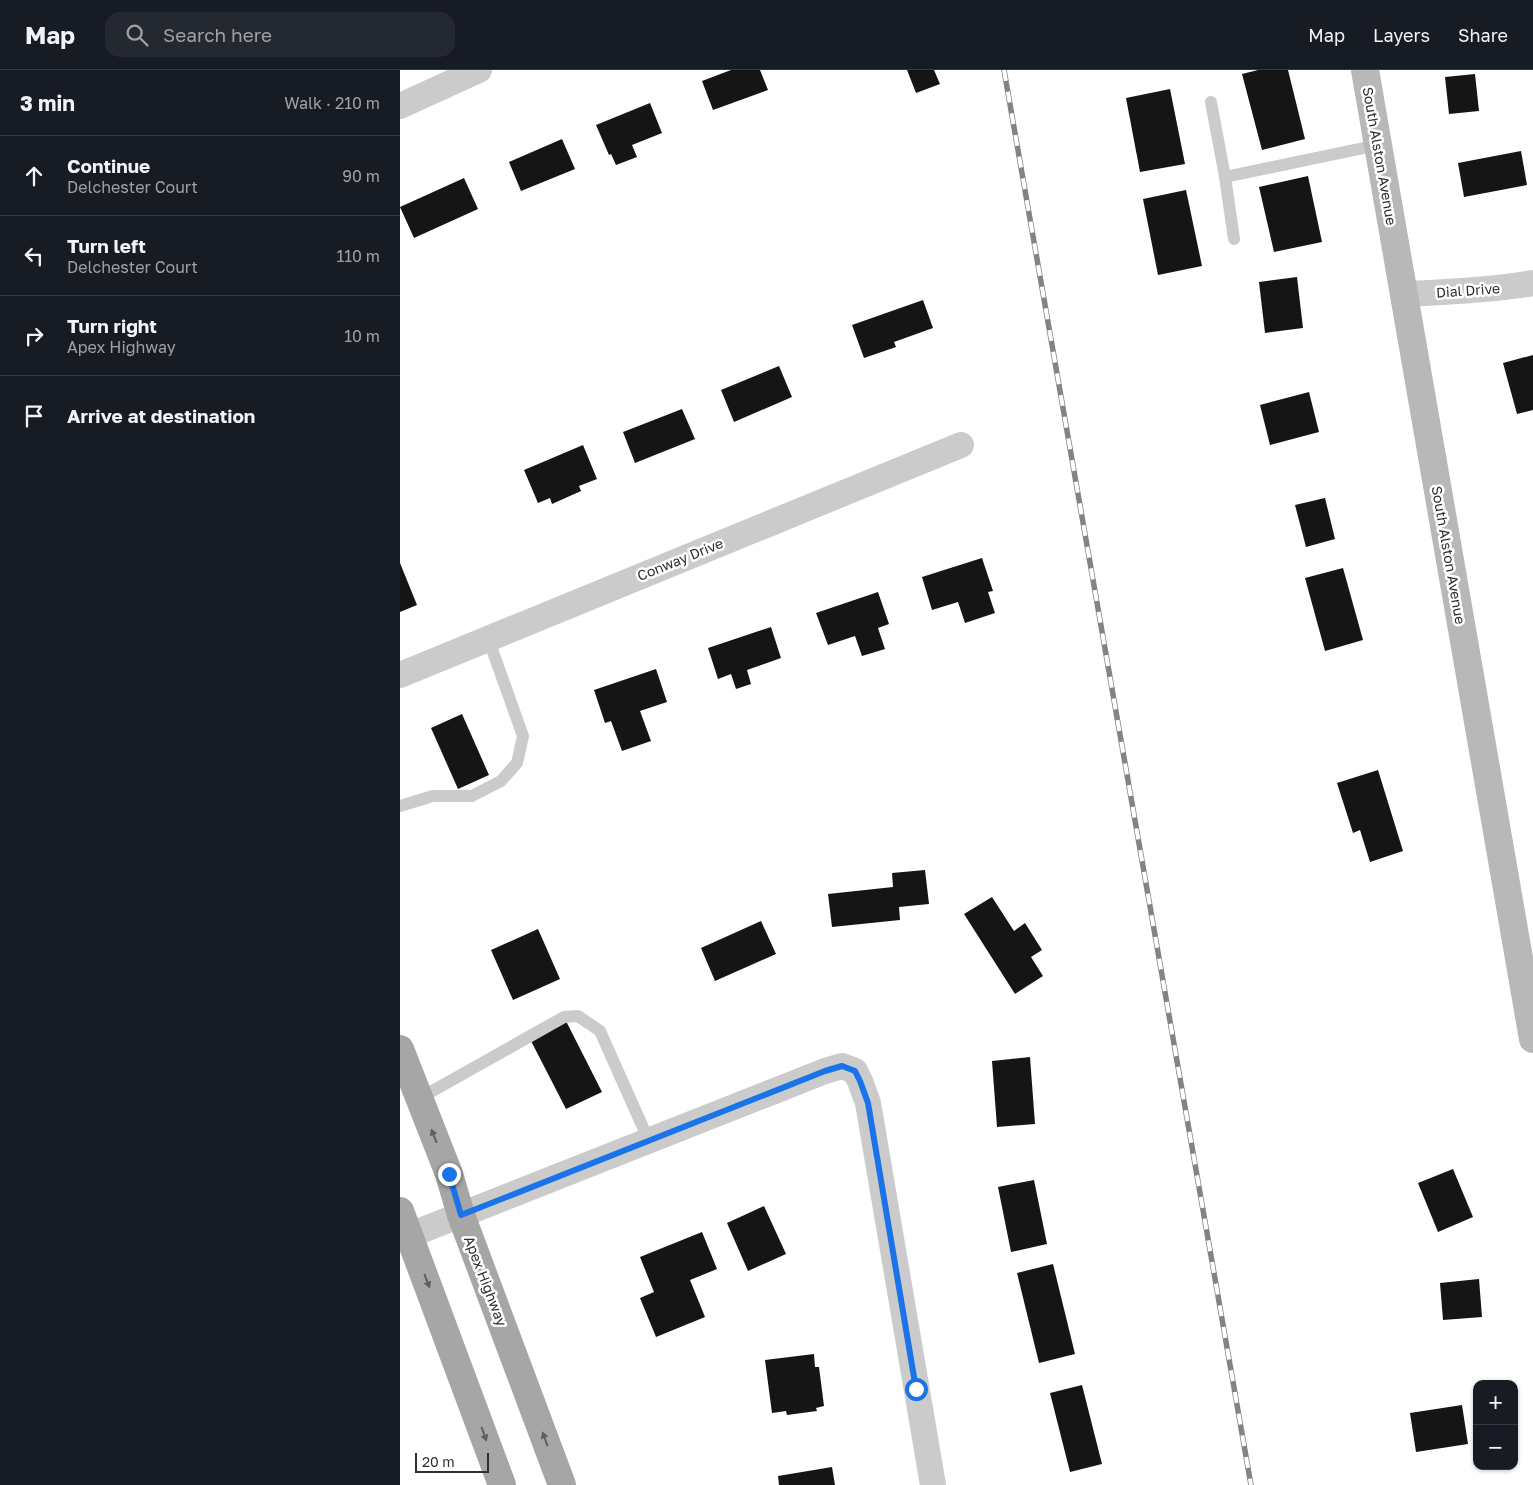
<!DOCTYPE html>
<meta charset="utf-8">
<style>
body{margin:0;font-family:"Golos Text",sans-serif;background:#242831;color:#f1f3f6}
.controls{position:absolute;right:15px;bottom:15px;display:grid;overflow:hidden;border-radius:10px;box-shadow:0 1px 4px #0004}
.controls button{width:45px;height:45px;display:grid;place-items:center;padding:0;border:0;border-bottom:1px solid #363941;background:#171b24;color:#f1f3f6;font:25px sans-serif}
.scale{position:absolute;left:15px;bottom:12px;width:74px;box-sizing:border-box;padding-left:5px;border:2px solid #2e2e2e;border-top:0;font-size:14px;line-height:18px;white-space:nowrap;color:#2e2e2e;-webkit-text-stroke:4px #fff;paint-order:stroke}
.stop{position:absolute;width:15px;height:15px;margin:-11px;border:4px solid #1a73e8;border-radius:50%;background:#fff}
.stop.end{background:#1a73e8;border-color:#fff;box-shadow:0 1px 5px #0008}
.list{margin:0;padding:0;list-style:none}
h2{display:flex;justify-content:space-between;align-items:center;height:65px;margin:0;padding:0 20px;font-size:21px}
h2 small{font-size:16px;font-weight:400;color:#9ea1a6}
.list li{display:grid;grid-template-columns:32px 1fr auto;gap:15px;align-items:center;box-sizing:border-box;height:80px;padding:0 20px;border-top:1px solid #363941}
.list b{display:block;font-size:19px;white-space:nowrap}
.list p{margin:0;font-size:16px;white-space:nowrap;color:#9ea1a6}
.list em{font-size:16px;font-style:normal;color:#9ea1a6}
.icon{flex:none;width:28px;height:28px;fill:none;stroke:currentColor;stroke-width:2;stroke-linecap:round;stroke-linejoin:round}
.map{position:relative;flex:none;width:1133px;height:1415px;overflow:hidden}
header{display:flex;align-items:center;gap:30px;box-sizing:border-box;height:70px;padding:0 25px;background:#171b24;border-bottom:1px solid #363941}
header strong{font-size:24px}
nav{display:flex;gap:28px;margin-inline-start:auto;font-size:18px}
.search{width:350px;height:45px;background:#242831;display:flex;align-items:center;gap:12px;box-sizing:border-box;padding:0 18px;border-radius:15px;color:#9ea1a6;font-size:19px}
main{display:flex}
aside{flex:1;background:#171b24}
.map>svg:first-child{display:block}
.building{fill:#151515}
.lines{fill:none;stroke-linecap:round;stroke-linejoin:round}
.lane{stroke:#cbcbcb;stroke-width:12}
.street{stroke:#cbcbcb;stroke-width:26}
.secondary{stroke:#b8b8b8;stroke-width:28}
.primary{stroke:#a6a6a6;stroke-width:28}
.rail-casing{stroke:#838383;stroke-width:5.5}
.rail{stroke:#fff;stroke-width:4;stroke-dasharray:11;stroke-linecap:butt}
.oneway{fill:#5e5e5e}
.route{stroke:#1a73e8;stroke-width:6}
.labels{text-anchor:middle;dominant-baseline:central;stroke-width:5;stroke-linejoin:round;paint-order:stroke}
.street-label{font-size:14px;fill:#2e2e2e;stroke:#fff}
</style>
<header>
<strong>Map</strong>
<div class="search"><svg class="icon" aria-label="search" viewBox="0 0 24 24"><circle cx="10" cy="10" r="6"/><path d="M15 15l6 6"/></svg>Search here</div>
<nav><a>Map</a><a>Layers</a><a>Share</a></nav>
</header>
<main>
<aside>
<h2>3 min<small>Walk · 210 m</small></h2>
<ul class="list">
<li><svg class="icon" aria-label="ahead" viewBox="0 0 24 24"><path d="M12 20V5M6 11l6-6 6 6"/></svg><div><b>Continue</b><p>Delchester Court</p></div><em>90 m</em></li>
<li><svg class="icon" aria-label="left" viewBox="0 0 24 24"><path d="M17 20v-9H6M10 6l-5 5 5 5"/></svg><div><b>Turn left</b><p>Delchester Court</p></div><em>110 m</em></li>
<li><svg class="icon" aria-label="right" viewBox="0 0 24 24"><path d="M7 20v-9h11M14 6l5 5-5 5"/></svg><div><b>Turn right</b><p>Apex Highway</p></div><em>10 m</em></li>
<li><svg class="icon" aria-label="arrive" viewBox="0 0 24 24"><path d="M6 21V4h12l-3 4 3 4H6"/></svg><div><b>Arrive at destination</b></div></li>
</ul>
</aside>
<div class="map">
<svg width="1133" height="1415" viewBox="0 0 1133 1415">
<rect width="100%" height="100%" fill="#fff"/>
<g class="building">
<polygon points="331,0 360,0 368,20 313,40 302,11"/>
<polygon points="507,0 534,0 540,14 516,23"/>
<polygon points="858,0 888,0 905,69 862,80 842,4"/>
<polygon points="1075,4 1079,41 1049,44 1045,7"/>
<polygon points="770,19 785,94 740,102 726,28"/>
<polygon points="250,33 262,63 232,75 237,87 216,95 211,84 209,85 196,55"/>
<polygon points="162,69 175,99 121,121 109,92"/>
<polygon points="1121,81 1127,115 1064,127 1058,93"/>
<polygon points="908,106 922,172 874,182 859,117"/>
<polygon points="64,108 78,139 14,168 0,137"/>
<polygon points="786,120 802,196 758,205 743,129"/>
<polygon points="897,207 903,258 865,263 859,212"/>
<polygon points="523,230 533,258 494,272 496,277 464,288 452,255"/>
<polygon points="1133,285 1133,340 1117,344 1103,293"/>
<polygon points="379,296 392,327 334,352 321,320"/>
<polygon points="909,322 919,362 870,375 860,335"/>
<polygon points="282,339 295,369 235,393 223,362"/>
<polygon points="183,375 197,409 179,416 181,421 152,434 150,428 138,433 124,400"/>
<polygon points="925,428 935,469 906,477 895,435"/>
<polygon points="582,488 593,521 588,522 595,543 565,553 558,532 532,540 522,507"/>
<polygon points="0,493 17,535 0,542"/>
<polygon points="943,498 963,570 925,581 905,508"/>
<polygon points="478,522 489,554 478,558 485,579 462,586 455,566 428,575 416,543"/>
<polygon points="371,557 381,588 347,600 351,614 336,619 331,604 318,609 308,578"/>
<polygon points="256,599 267,632 240,641 251,671 222,681 211,651 205,653 194,620"/>
<polygon points="62,644 89,705 58,719 31,658"/>
<polygon points="978,700 1003,781 970,792 960,760 953,763 937,713"/>
<polygon points="525,800 529,834 499,837 500,850 432,857 428,824 493,817 492,803"/>
<polygon points="592,827 614,861 625,853 642,880 631,887 643,906 615,924 564,844"/>
<polygon points="361,851 376,884 315,911 301,878"/>
<polygon points="138,859 160,909 113,930 91,880"/>
<polygon points="166,951 202,1022 166,1039 130,969"/>
<polygon points="630,987 635,1054 597,1057 592,991"/>
<polygon points="1053,1099 1073,1147 1038,1162 1018,1113"/>
<polygon points="634,1110 647,1174 611,1182 598,1117"/>
<polygon points="364,1136 386,1184 348,1201 327,1153"/>
<polygon points="302,1162 317,1199 290,1210 305,1247 256,1267 240,1228 254,1222 240,1187"/>
<polygon points="653,1194 675,1284 639,1293 617,1203"/>
<polygon points="1079,1209 1082,1247 1043,1250 1040,1213"/>
<polygon points="414,1284 415,1297 419,1297 424,1336 416,1338 417,1341 387,1345 386,1341 372,1343 365,1290"/>
<polygon points="682,1315 702,1394 670,1402 650,1323"/>
<polygon points="1062,1335 1068,1374 1016,1382 1010,1343"/>
<polygon points="432,1397 435,1415 379,1415 378,1406"/>
</g>
<g class="lines">
<g class="lane">
<polyline points="811,32 825,107 834,169"/>
<polyline points="825,107 978,75"/>
<polyline points="0,736 33,726 72,726 101,711 117,693 123,666 88,568"/>
<polyline points="20,1028 164,947 178,946 200,961 249,1071"/>
</g>
<g class="street">
<polyline points="0,36 79,0"/>
<path d="M 1004,224 C 1047,222 1090,220 1133,213"/>
<polyline points="0,605 561,375"/>
<polyline points="0,1169 425,1001 442,996 455,1001 460,1011 468,1033 533,1415"/>
</g>
<polyline class="secondary" points="965,0 1133,969"/>
<g class="primary">
<polyline points="0,979 49,1104 61,1145 162,1415"/>
<polyline points="0,1141 102,1415"/>
</g>
<g class="rail-casing">
<polyline id="rail" points="604,0 851,1415"/>
</g>
<use href="#rail" class="rail"/>
</g>
<defs><path id="oneway-solid" d="M-6-.8H1V-3.2L6.5 0L1 3.2V.8H-6Z" transform="scale(1.25)"/></defs>
<g class="oneway">
<use href="#oneway-solid" transform="translate(34 1066) rotate(-111)"/>
<use href="#oneway-solid" transform="translate(27 1211) rotate(69)"/>
<use href="#oneway-solid" transform="translate(84 1364) rotate(70)"/>
<use href="#oneway-solid" transform="translate(145 1369) rotate(-110)"/>
</g>
<g class="lines">
<polyline class="route" points="49,1104 61,1145 425,1001 442,996 455,1001 460,1011 468,1033 516,1319"/>
</g>
<g class="labels">
<g class="street-label">
<text transform="translate(980 86) rotate(80)">South Alston Avenue</text>
<text transform="translate(1068 220) rotate(-4)">Dial Drive</text>
<text transform="translate(1049 485) rotate(80)">South Alston Avenue</text>
<text transform="translate(280 489) rotate(-22)">Conway Drive</text>
<text transform="translate(86 1211) rotate(69)">Apex Highway</text>
</g>
</g>
</svg>
<div class="controls">
<button>+</button>
<button>−</button>
</div>
<div class="scale">20 m</div>
<div class="stop" style="left:516px;top:1319px"></div>
<div class="stop end" style="left:49px;top:1104px"></div>
</div>
</main>
